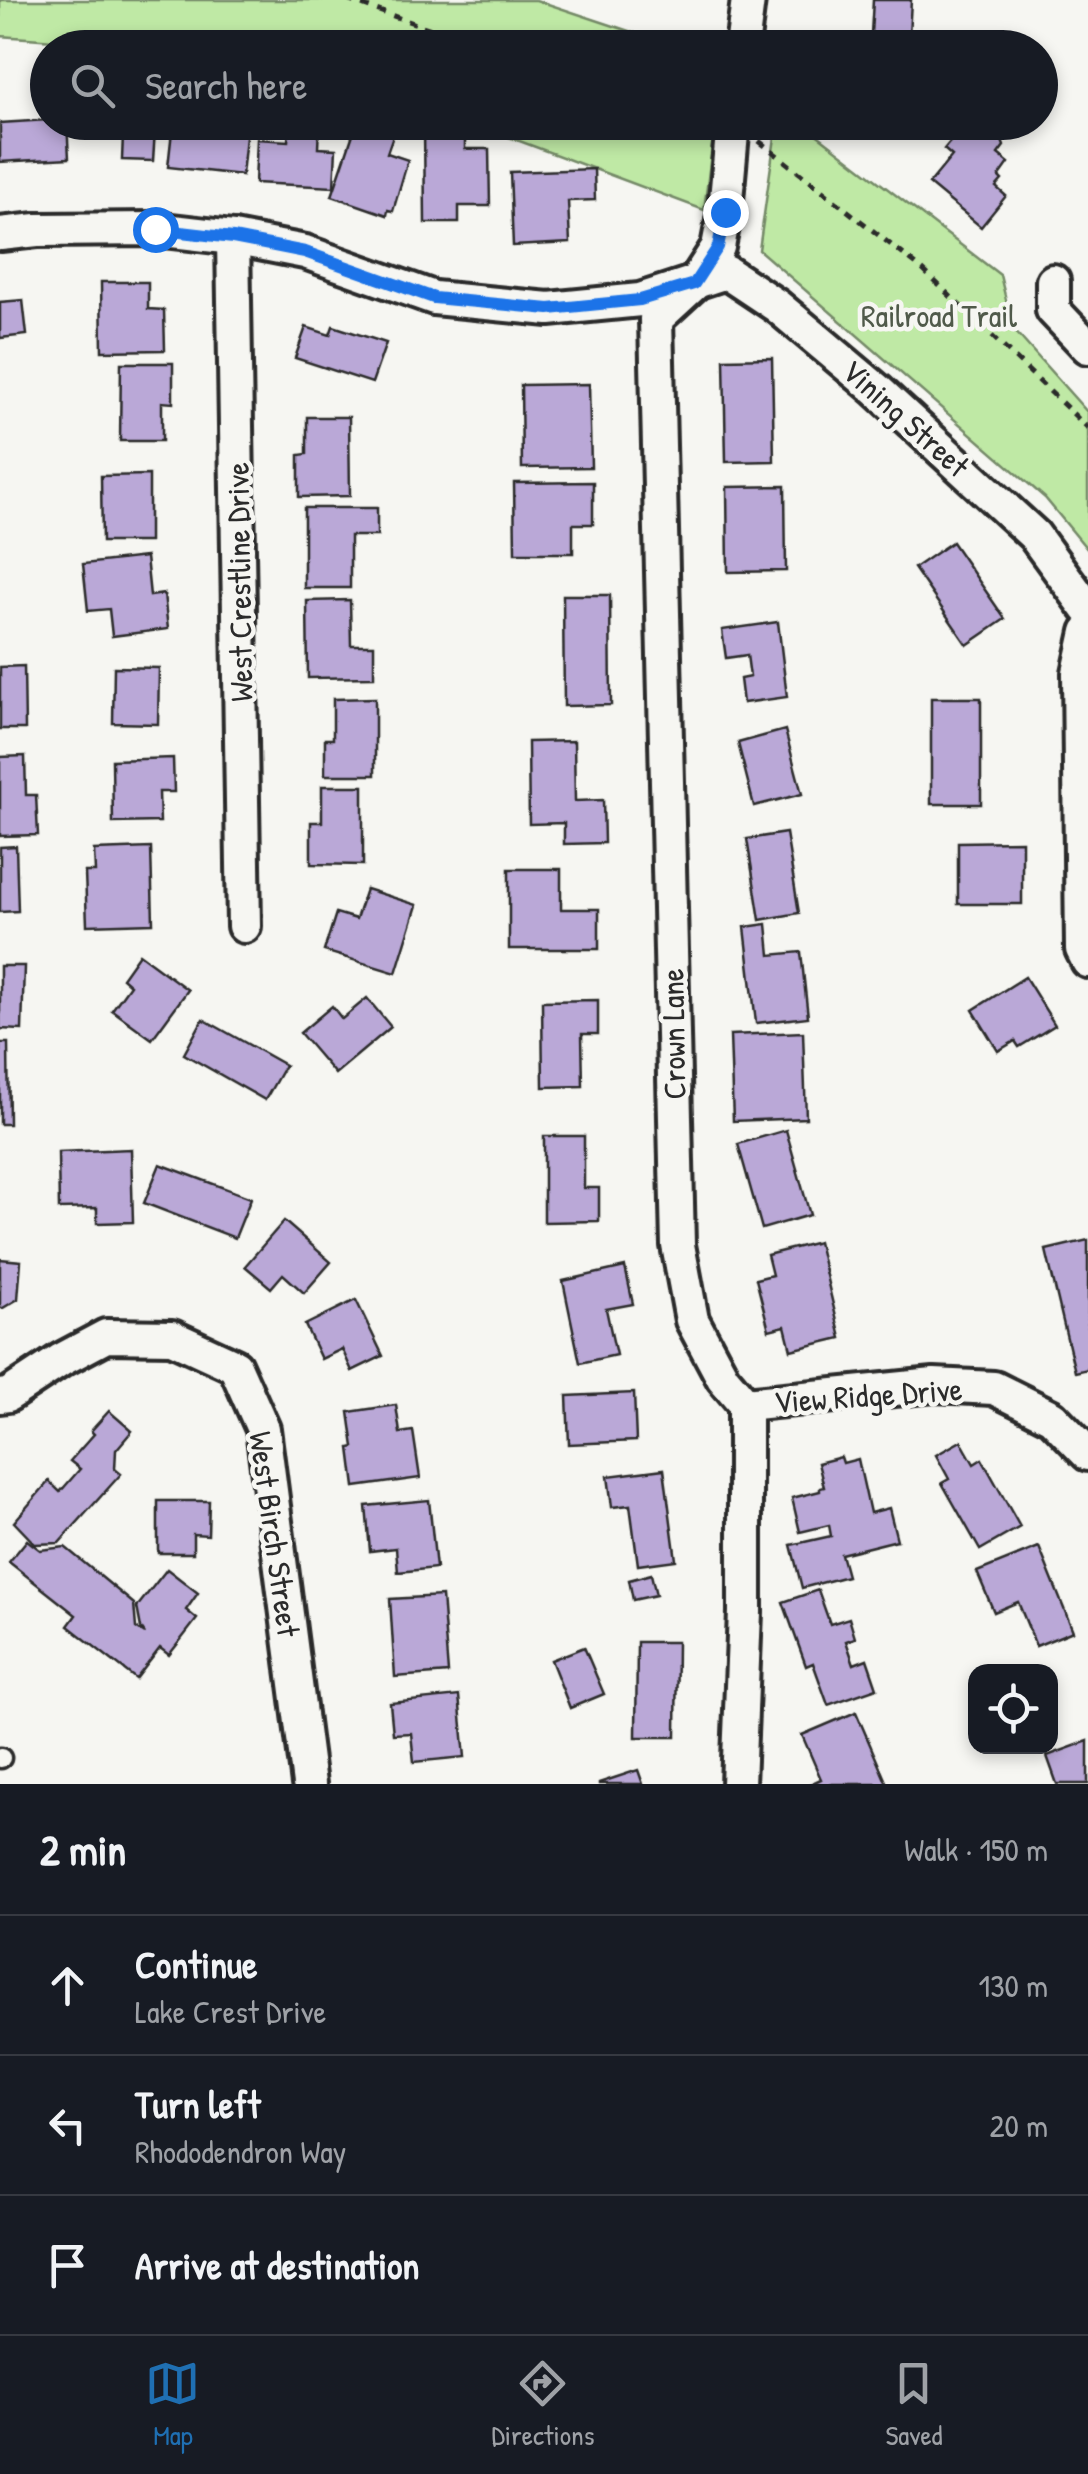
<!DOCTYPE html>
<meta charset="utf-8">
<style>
body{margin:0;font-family:"Patrick Hand",sans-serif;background:#20242c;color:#f1f3f6}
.controls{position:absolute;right:30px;bottom:30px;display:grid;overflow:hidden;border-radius:20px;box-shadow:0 5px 15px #0003}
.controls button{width:90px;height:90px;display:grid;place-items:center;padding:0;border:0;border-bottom:2px solid #363941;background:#171b24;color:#f1f3f6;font:50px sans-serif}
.stop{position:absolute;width:30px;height:30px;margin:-22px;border:8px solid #1a73e8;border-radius:50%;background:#fff}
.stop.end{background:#1a73e8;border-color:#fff;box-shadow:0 2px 10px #0008}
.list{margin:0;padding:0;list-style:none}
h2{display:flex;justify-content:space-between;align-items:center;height:130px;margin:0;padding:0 40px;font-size:42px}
h2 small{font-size:32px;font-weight:400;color:#9ea1a6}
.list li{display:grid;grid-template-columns:65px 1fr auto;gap:30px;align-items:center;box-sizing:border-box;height:140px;padding:0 40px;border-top:2px solid #363941}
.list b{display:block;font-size:38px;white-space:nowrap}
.list p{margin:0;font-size:32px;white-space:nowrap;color:#9ea1a6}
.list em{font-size:32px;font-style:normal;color:#9ea1a6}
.icon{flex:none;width:55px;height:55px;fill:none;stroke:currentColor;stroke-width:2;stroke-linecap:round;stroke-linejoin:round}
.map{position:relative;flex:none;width:1088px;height:1784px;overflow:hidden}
.search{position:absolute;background:#171b24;box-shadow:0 5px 15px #0003;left:30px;right:30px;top:30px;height:110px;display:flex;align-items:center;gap:25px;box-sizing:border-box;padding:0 35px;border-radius:55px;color:#9ea1a6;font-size:38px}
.sheet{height:550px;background:#171b24}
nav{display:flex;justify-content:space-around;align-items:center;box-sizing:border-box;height:140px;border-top:2px solid #363941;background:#171b24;font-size:28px;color:#9ea1a6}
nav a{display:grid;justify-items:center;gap:5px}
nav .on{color:#1f6fb2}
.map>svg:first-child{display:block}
.green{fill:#bfe9a5;stroke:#758a68;stroke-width:2.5}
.building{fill:#baa8d7;stroke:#2b2b2b;stroke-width:2.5}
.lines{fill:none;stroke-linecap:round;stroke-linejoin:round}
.lane-casing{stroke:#2b2b2b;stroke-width:25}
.street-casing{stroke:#2b2b2b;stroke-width:40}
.path{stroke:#2b2b2b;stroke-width:5;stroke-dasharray:8 8;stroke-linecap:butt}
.lane{stroke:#f6f6f2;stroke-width:18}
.street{stroke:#f6f6f2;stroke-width:32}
.route{stroke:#1a73e8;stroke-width:12}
.labels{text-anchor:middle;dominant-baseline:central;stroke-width:9;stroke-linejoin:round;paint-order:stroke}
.park-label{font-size:32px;fill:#505a4a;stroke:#f6f6f2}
.street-label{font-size:32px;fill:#2b2b2b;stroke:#f6f6f2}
</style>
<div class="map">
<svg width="1088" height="1784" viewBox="0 0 1088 1784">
<rect width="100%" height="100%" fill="#f6f6f2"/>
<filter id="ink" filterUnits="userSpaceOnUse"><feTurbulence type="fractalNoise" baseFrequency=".01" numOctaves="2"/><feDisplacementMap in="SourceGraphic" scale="20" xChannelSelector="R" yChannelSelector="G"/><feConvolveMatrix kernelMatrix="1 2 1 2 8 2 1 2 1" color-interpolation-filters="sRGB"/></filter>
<g filter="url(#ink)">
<g class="green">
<polygon points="0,0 536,0 677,47 163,48 0,36"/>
<polygon points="471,123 715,123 704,210"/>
<polygon points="777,123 802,123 1000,275 1013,329 1088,413 1088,550 1045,498 759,250"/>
</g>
<g class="building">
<polygon points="873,0 911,0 909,36 871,34"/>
<polygon points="48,120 48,122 67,122 69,158 0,162 0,123"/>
<polygon points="81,122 144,122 144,130 155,130 153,161 122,160 123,135 81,134"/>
<polygon points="173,122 208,122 247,127 242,175 168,167"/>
<polygon points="357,122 397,124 387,153 408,160 393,211 388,210 387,215 332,196"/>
<polygon points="974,122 991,122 996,127 993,131 1001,138 1004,146 998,154 1009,163 999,177 1002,180 996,187 1006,196 981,227 929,184 952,156 944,149 965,124 970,128"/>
<polygon points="424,123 465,123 465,149 489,149 490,206 459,206 459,223 425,223"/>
<polygon points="289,125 319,126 318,148 336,149 334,187 255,183 257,139 288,141"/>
<polygon points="594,169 595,200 568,201 570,243 513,246 510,172"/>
<polygon points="101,282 148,282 148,309 164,310 165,350 102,351"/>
<polygon points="23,300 27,335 0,338 0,302"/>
<polygon points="333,326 386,343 372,383 295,358 306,327 330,335"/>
<polygon points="772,358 774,461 726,462 724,359"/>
<polygon points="121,363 173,363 173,403 162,402 162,441 120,441"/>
<polygon points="589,384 591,467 522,468 521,385"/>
<polygon points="307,417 349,417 350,496 299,497 299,455 307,454"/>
<polygon points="149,475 149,542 102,542 101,476"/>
<polygon points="593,482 593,524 573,524 573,553 515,553 514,483"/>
<polygon points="785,486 786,571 728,572 727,487"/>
<polygon points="304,508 377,508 377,536 350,536 350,588 304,588"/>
<polygon points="952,542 1005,619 967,645 914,568"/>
<polygon points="146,557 150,596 164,594 168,629 112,636 109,609 88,611 83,564"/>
<polygon points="563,595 610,595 611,705 564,706"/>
<polygon points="350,600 351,645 374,645 374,677 308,678 307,601"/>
<polygon points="778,622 787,697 743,703 740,679 750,677 747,655 726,658 722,630"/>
<polygon points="24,666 25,729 0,729 0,667"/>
<polygon points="114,667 159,668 158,724 113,723"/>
<polygon points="375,698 375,775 325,775 325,739 333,739 333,699"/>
<rect x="931" y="698" width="50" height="106"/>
<polygon points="785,730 802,794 754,806 738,743"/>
<polygon points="574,741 575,801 603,800 604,843 564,844 564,823 529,824 528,742"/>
<polygon points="25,756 26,795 36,795 38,835 0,836 0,757"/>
<polygon points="173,758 174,792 159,792 160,822 113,823 112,760"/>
<polygon points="322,786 363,786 363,865 311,864 311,822 322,822"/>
<polygon points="786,833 799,913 760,920 747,839"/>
<polygon points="1022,841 1022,904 958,904 958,842"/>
<polygon points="16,846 18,911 0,912 0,847"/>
<polygon points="151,848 153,923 87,925 85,872 95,872 94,850"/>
<polygon points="509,869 561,869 561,909 599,909 599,949 509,949"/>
<polygon points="366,889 417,905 396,973 324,951 336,913 356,919"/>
<polygon points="767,924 770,955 801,952 808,1017 756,1023 745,927"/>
<polygon points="139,954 188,990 152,1039 112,1010 130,985 122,978"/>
<polygon points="0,966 24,966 22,1030 0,1029"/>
<polygon points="1025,977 1055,1025 1019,1047 1015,1041 998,1051 973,1010"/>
<polygon points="367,998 391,1027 335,1074 300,1033 332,1006 342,1019"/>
<polygon points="598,1000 598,1034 582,1034 583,1086 543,1087 542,1001"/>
<polygon points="203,1019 285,1065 265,1100 184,1054"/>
<polygon points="803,1032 806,1118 733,1121 730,1035"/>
<polygon points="0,1043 8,1043 9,1124 0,1124"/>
<polygon points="786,1130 810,1215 762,1229 738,1144"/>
<polygon points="544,1136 584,1136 584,1188 599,1188 599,1221 544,1222"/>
<polygon points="131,1149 133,1222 97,1223 97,1208 59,1209 58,1152"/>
<polygon points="160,1164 251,1198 235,1238 144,1203"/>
<polygon points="284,1221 331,1262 304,1293 283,1274 271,1288 245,1266"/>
<polygon points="1088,1240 1088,1369 1075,1372 1046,1250"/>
<polygon points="818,1242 841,1338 791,1350 785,1326 769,1330 756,1279 772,1275 767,1255"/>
<polygon points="0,1259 21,1261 18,1299 3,1308 0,1308"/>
<polygon points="625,1267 633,1304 606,1309 616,1355 580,1363 563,1281"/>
<polygon points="356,1300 383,1356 352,1371 342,1349 321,1359 305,1325"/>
<polygon points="634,1393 636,1441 569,1444 567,1396"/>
<polygon points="396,1405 400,1433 413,1431 420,1478 355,1487 350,1448 354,1447 349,1412"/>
<polygon points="109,1411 132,1431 116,1450 115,1469 121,1474 59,1543 35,1544 14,1522 49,1481 60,1492 80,1469 70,1461 94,1434 91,1431"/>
<polygon points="961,1441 974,1464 982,1459 1020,1527 980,1550 942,1483 949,1479 936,1455"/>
<polygon points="841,1457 843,1463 858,1459 870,1513 889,1508 897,1540 841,1554 847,1576 802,1588 791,1545 831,1536 829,1525 800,1532 792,1498 820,1491 820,1488 824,1487 818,1463"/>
<polygon points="664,1469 676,1560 638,1565 630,1505 612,1507 608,1476"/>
<polygon points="429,1500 436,1568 398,1572 396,1548 370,1551 366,1506"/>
<polygon points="158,1501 209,1501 208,1535 193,1534 193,1553 158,1553"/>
<polygon points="27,1540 40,1550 65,1547 134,1604 136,1628 145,1634 141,1628 137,1607 167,1569 198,1593 186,1610 197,1619 169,1655 160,1648 136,1679 68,1626 76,1615 9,1562"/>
<polygon points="1039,1547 1073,1631 1036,1646 1018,1602 994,1612 977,1572"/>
<polygon points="651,1574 656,1595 633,1600 629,1580"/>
<polygon points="818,1590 830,1624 849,1618 855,1638 846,1641 854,1664 867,1659 877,1688 828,1705 813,1663 806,1666 783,1602"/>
<polygon points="442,1596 448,1673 395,1677 390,1599"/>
<polygon points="637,1642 677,1642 676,1737 636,1737"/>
<polygon points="584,1647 604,1694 570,1708 551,1660"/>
<polygon points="459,1696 465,1757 414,1762 411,1733 393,1734 390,1703"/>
<polygon points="856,1712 887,1784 810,1784 821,1779 802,1735"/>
<polygon points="1088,1741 1088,1784 1057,1784 1047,1756"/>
<polygon points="638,1770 643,1784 599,1784 599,1783"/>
</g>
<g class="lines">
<g class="lane-casing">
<polyline id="lane" points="0,1758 1,1758"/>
</g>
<g class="street-casing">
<g id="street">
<polyline points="742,48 748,0"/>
<polyline points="733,122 725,211 718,247 694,284 656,319 678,1245 692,1320 723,1378 745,1404 745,1612 738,1784"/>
<polyline points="0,234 37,230 155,229 233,238 305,252 434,298 549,309 640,300 726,272 777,306 877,390 1034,535 1088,609"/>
<polyline points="233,238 244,926"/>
<polyline points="1053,281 1053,310 1088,347"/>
<polyline points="1088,632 1079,673 1082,949 1088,961"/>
<polyline points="0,1396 8,1395 61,1360 106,1336 172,1337 235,1366 263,1429 309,1784"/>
<polyline points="745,1404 934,1385 994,1388 1052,1417 1088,1454"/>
</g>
</g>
<g class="path">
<polyline points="347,0 486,48"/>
<polyline points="759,141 923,270 1088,428"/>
</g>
<use href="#lane" class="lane"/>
<use href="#street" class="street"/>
</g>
</g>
<g class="lines" filter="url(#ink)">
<polyline class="route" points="155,229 233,238 305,252 434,298 549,309 640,300 694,284 718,247 725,212"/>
</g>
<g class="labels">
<g class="park-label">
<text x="939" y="315">Railroad Trail</text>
</g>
<g class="street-label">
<text transform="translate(906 418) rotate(42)">Vining Street</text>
<text transform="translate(239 582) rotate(-91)">West Crestline Drive</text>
<text transform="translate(673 1034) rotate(-91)">Crown Lane</text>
<text transform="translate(868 1395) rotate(-4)">View Ridge Drive</text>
<text transform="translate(275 1534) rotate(82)">West Birch Street</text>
</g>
</g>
</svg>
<div class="controls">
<button><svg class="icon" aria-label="locate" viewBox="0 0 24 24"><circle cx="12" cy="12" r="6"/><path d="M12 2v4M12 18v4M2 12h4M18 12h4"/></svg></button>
</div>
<div class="stop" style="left:155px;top:229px"></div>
<div class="stop end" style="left:725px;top:212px"></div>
<div class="search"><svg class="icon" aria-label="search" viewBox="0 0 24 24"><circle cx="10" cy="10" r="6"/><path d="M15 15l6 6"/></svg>Search here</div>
</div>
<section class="sheet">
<h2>2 min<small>Walk · 150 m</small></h2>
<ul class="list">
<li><svg class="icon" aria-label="ahead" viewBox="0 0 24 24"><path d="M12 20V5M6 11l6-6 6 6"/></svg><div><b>Continue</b><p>Lake Crest Drive</p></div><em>130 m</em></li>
<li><svg class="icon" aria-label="left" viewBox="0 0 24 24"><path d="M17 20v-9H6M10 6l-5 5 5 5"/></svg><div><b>Turn left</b><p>Rhododendron Way</p></div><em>20 m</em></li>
<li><svg class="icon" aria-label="arrive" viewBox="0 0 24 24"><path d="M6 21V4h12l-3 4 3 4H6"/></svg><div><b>Arrive at destination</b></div></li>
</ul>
</section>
<nav>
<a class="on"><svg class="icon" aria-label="map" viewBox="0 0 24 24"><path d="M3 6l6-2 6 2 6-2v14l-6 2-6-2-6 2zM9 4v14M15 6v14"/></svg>Map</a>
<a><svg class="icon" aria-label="directions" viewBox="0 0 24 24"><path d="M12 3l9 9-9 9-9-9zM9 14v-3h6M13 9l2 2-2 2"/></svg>Directions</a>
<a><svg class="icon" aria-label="saved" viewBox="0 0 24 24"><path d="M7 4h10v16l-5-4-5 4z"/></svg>Saved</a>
</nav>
